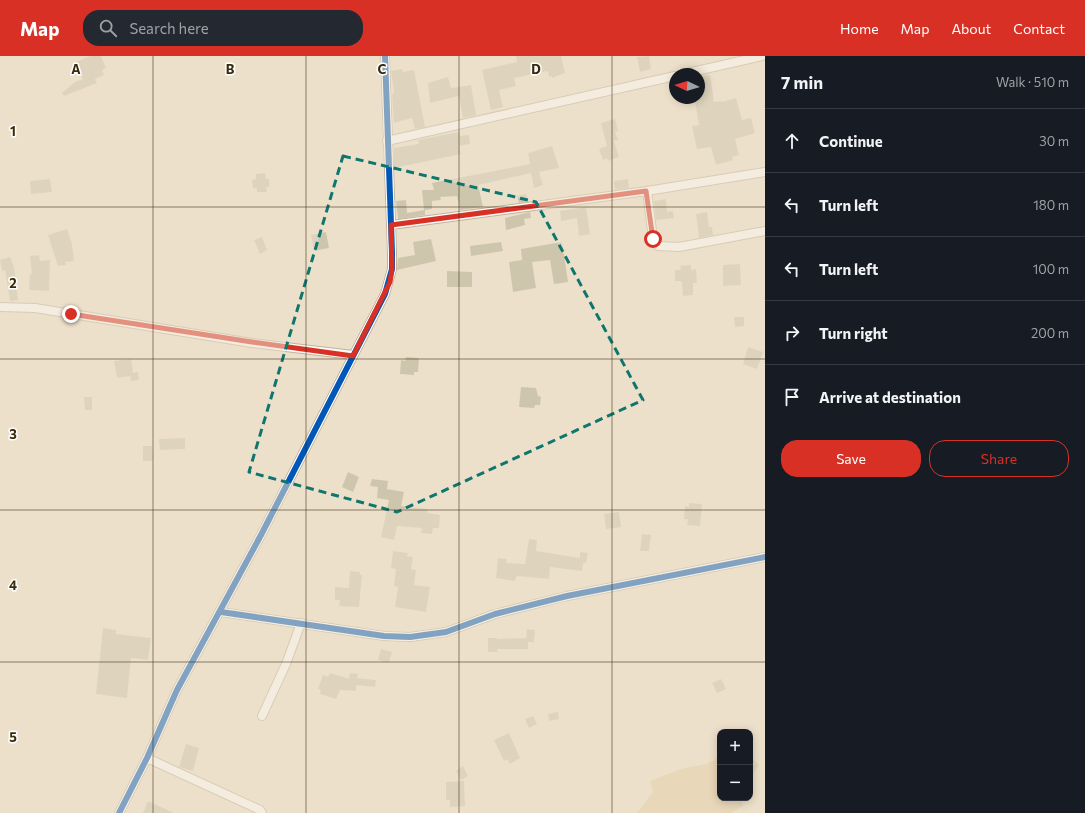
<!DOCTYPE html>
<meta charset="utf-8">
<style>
body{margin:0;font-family:Commissioner,sans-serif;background:#242831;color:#f1f3f6}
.controls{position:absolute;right:12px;bottom:12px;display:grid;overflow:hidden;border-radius:8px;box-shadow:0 2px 10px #0003}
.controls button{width:36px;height:36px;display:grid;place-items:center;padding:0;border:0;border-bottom:1px solid #363941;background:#171b24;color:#f1f3f6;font:20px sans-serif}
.compass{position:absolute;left:669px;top:12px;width:36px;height:36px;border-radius:50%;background:#171b24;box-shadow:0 2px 10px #0003;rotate:274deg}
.stop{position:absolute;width:12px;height:12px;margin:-9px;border:3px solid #d93025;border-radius:50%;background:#fff}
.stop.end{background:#d93025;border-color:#fff;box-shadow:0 1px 4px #0008}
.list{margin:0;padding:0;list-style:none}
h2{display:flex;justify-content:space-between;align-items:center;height:52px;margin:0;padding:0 16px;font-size:17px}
h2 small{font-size:13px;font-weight:400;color:#9ea1a6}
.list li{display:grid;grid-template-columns:26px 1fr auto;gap:12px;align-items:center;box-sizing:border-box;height:64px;padding:0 16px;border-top:1px solid #363941}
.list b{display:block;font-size:15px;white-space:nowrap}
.list em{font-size:13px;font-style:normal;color:#9ea1a6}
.actions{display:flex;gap:8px;padding:12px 16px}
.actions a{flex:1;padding:9px 0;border:1px solid #d93025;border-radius:16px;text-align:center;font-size:14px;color:#d93025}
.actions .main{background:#d93025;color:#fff}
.icon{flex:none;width:22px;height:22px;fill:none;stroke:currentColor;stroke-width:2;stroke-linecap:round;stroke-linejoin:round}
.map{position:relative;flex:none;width:765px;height:757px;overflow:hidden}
header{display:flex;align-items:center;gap:24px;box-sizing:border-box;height:56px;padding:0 20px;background:#d93025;color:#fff}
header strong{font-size:19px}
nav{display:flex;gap:22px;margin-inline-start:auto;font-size:14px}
.search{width:280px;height:36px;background:#242831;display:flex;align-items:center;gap:10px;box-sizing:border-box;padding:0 14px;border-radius:16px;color:#9ea1a6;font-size:15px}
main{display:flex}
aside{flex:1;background:#171b24}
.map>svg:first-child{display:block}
.green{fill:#e4cda5}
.building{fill:#cdc6ad}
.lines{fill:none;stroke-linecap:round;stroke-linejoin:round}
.street-casing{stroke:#c0b39c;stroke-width:10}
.street{stroke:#fcfaf7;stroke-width:8}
.cycleway-casing{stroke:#fff;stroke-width:8}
.cycleway{stroke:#0057b8;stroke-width:6}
.route{stroke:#d93025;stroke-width:5}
.marked{fill:none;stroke:#0f766e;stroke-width:3;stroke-dasharray:8 5;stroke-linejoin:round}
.grid{fill:none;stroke:#392a0c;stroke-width:1;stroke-opacity:0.55}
.grid-label{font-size:13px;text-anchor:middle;font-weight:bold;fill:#392a0c;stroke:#fff;stroke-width:3;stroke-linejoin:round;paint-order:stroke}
</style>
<header>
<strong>Map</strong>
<div class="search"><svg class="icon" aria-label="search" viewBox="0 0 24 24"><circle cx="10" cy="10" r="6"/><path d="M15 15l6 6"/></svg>Search here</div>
<nav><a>Home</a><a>Map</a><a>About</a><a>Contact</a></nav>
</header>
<main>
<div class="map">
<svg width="765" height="757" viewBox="0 0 765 757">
<rect width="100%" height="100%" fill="#ede0ca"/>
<g class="green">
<polygon points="750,700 759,709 750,723"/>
<polygon points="720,701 720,742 742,742 743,750 731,757 637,757 653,736 650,725 684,712 706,708"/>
</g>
<g class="building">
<polygon points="90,0 101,0 106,12 102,14 104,19 95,23 97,27 64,40 62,37 75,26 83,23 76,6"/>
<polygon points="516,0 561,0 565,17 552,22 552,20 549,21 548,15 514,22 516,30 499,34 503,51 491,54 482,14 517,6"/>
<polygon points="649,0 651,13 640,16 637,1"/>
<polygon points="402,13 403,16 414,14 425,71 415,73 412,62 394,67 392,38 394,37 391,15"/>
<polygon points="710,19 714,46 722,45 722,46 736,42 742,64 751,62 755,77 735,83 739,99 732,101 733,104 716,109 711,91 697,93 692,70 699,69 695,45 699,44 699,21"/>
<polygon points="448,21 451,32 471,29 476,59 463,62 459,40 430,47 428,27"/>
<polygon points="615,63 618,75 615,76 618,84 614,85 619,101 608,105 607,102 603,104 599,93 607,90 601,67"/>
<polygon points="459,76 460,80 469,79 470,88 459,90 461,98 394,112 394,92 419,88 418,84"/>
<polygon points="552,90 559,112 539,116 543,129 534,132 531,117 478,129 483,151 460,154 457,140 440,141 441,144 432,145 432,153 424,154 422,134 434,134 432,127 530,108 528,97"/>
<polygon points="265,117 266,123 269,123 269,131 266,131 267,136 257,136 257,132 253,132 252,124 256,123 256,118"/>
<polygon points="50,123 52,136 31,138 30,125"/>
<polygon points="628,123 629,132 615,134 614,125"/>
<polygon points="526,138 528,145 519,147 517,140"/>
<polygon points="666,143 667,156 673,155 674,162 656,164 654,145"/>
<polygon points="406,144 407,157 425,154 425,159 398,163 396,145"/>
<polygon points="586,151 590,178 579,180 577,162 561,165 560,155"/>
<polygon points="530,156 531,162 524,163 525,169 506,174 505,162"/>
<polygon points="707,156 709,171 712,171 713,179 699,182 696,158"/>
<polygon points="67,173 72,188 74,205 65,206 66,209 58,210 48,179"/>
<polygon points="326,176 329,192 314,195 311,179"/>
<polygon points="262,181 267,194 260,198 254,184"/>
<polygon points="431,183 436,205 397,214 398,202 415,199 413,186"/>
<polygon points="501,186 503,195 471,200 470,190"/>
<polygon points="562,186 568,226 554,228 550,204 532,206 536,232 513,236 509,206 522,204 521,193"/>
<polygon points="39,199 40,205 50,204 49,235 29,234 30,218 32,218 30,200"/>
<polygon points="10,201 14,211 18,244 10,245 5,214 2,215 0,204"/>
<polygon points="740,208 741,229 723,230 723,209"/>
<polygon points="691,209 691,214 696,213 697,227 693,227 693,239 683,240 682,227 681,225 675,225 675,214 681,214 680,210"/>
<polygon points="447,215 472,216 472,231 447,231"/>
<polygon points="734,261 744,261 744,270 735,271"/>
<polygon points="748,291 763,296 757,313 743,308"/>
<polygon points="406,301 419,302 418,316 414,316 414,319 400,318 401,304 405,305"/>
<polygon points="131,303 133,317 138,316 139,324 131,325 130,320 117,322 114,305"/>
<polygon points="521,331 536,332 538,340 541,341 540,349 535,349 534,352 519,351"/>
<polygon points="84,341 92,341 92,354 85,354"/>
<polygon points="185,382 185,393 160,394 159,383"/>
<polygon points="143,390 152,390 153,405 143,405"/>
<polygon points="348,416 359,421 353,436 342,431"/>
<polygon points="372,423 388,425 387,433 404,436 401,450 428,453 427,457 440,459 439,472 433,472 432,478 421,477 422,472 397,470 394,484 381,481 389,444 377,442 378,431 370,430"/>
<polygon points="689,447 702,448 700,470 687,469 688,463 684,463 685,450 689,451"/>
<polygon points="619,456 621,471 606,473 604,458"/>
<polygon points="642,478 651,479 649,495 640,495"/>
<polygon points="529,483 537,484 536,495 580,502 580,496 588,497 586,507 583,507 582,515 550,511 549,523 518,520 516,521 515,525 496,522 498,502 507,503 506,507 525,508"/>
<polygon points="393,495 408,497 407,500 413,501 411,513 416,514 414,529 430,531 426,556 395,551 398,531 394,530 396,513 391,512"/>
<polygon points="350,515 360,516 360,519 362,519 359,551 339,550 340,544 335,544 335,531 349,532"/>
<polygon points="103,572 116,574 116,578 151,582 148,604 131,602 127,642 96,638"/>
<polygon points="527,573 535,574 534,586 528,586 528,593 497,593 497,596 488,596 488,582 497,582 497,583 526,582"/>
<polygon points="381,593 392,596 389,607 378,604"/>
<polygon points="330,617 349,623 350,617 358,618 357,622 376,624 375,631 356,629 356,635 340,634 336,643 320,638 321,634 318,633 323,619 328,621"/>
<polygon points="721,623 726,633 717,637 712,627"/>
<polygon points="558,656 559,663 549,665 548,658"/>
<polygon points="533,660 537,668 529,672 525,663"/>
<polygon points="509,677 520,702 510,708 507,703 504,705 494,684"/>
<polygon points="186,688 199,692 193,715 179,711"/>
<polygon points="463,710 468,720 461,724 456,715"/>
<polygon points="464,725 465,750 450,751 450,744 446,744 446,726"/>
<polygon points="148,745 174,757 143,757"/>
</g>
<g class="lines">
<g class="street-casing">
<g id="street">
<polyline points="683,18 762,0"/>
<polyline points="387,85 675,20"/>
<polyline points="647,135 653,183 658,190 679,191 765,175"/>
<polyline points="391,169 647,135 765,116"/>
<polyline points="0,251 35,252 252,287 353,299"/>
<polyline points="221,556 384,580 410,581 446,576 495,558 567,540 765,501"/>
<polyline points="262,660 286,608 301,567"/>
<polyline points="147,702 260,754 262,757"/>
<polyline points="119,757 147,702 177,634 261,479 385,238 392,213 392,196 385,0"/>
</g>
</g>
<use href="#street" class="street"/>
<g class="cycleway-casing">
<g id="cycleway">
<polyline points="221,556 384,580 410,581 446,576 495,558 567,540 765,501"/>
<polyline points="119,757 147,702 177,634 261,479 385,238 392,213 392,196 385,0"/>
</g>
</g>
<use href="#cycleway" class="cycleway"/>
</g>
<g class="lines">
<polyline class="route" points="71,258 252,286 353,300 390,226 392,213 391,169 646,135 653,183"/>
</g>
<path d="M0 0H765V757H0ZM 343,100 L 536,146 L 643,344 L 397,456 L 249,416 Z" fill="#ede0ca" fill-opacity=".55" fill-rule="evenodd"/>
<path class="marked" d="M 343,100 L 536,146 L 643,344 L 397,456 L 249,416 Z"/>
<path class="grid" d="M 153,0 L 153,757M 306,0 L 306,757M 459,0 L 459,757M 612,0 L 612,757M 0,151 L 765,151M 0,303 L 765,303M 0,454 L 765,454M 0,606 L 765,606"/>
<g class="grid-label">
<text x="76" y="18">A</text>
<text x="230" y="18">B</text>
<text x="382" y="18">C</text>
<text x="536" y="18">D</text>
<text x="13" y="80">1</text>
<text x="13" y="232">2</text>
<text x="13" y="383">3</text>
<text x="13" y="534">4</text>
<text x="13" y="686">5</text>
</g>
</svg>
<div class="controls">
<button>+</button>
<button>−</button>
</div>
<svg class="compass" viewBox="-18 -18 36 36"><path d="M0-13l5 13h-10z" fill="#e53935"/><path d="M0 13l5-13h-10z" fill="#9ea1a6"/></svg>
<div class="stop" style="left:653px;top:183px"></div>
<div class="stop end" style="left:71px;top:258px"></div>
</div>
<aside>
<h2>7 min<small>Walk · 510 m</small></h2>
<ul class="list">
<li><svg class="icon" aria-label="ahead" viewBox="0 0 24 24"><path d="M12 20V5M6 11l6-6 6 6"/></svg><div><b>Continue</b></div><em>30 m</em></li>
<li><svg class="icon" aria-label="left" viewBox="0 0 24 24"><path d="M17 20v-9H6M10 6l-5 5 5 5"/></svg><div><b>Turn left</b></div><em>180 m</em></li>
<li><svg class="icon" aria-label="left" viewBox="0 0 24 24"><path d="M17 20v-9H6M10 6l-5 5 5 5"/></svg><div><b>Turn left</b></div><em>100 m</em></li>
<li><svg class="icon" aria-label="right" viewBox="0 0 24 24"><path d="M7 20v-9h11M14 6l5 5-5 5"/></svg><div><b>Turn right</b></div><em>200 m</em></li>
<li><svg class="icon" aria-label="arrive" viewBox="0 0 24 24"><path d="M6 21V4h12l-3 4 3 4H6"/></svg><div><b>Arrive at destination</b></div></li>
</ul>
<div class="actions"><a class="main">Save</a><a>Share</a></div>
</aside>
</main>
